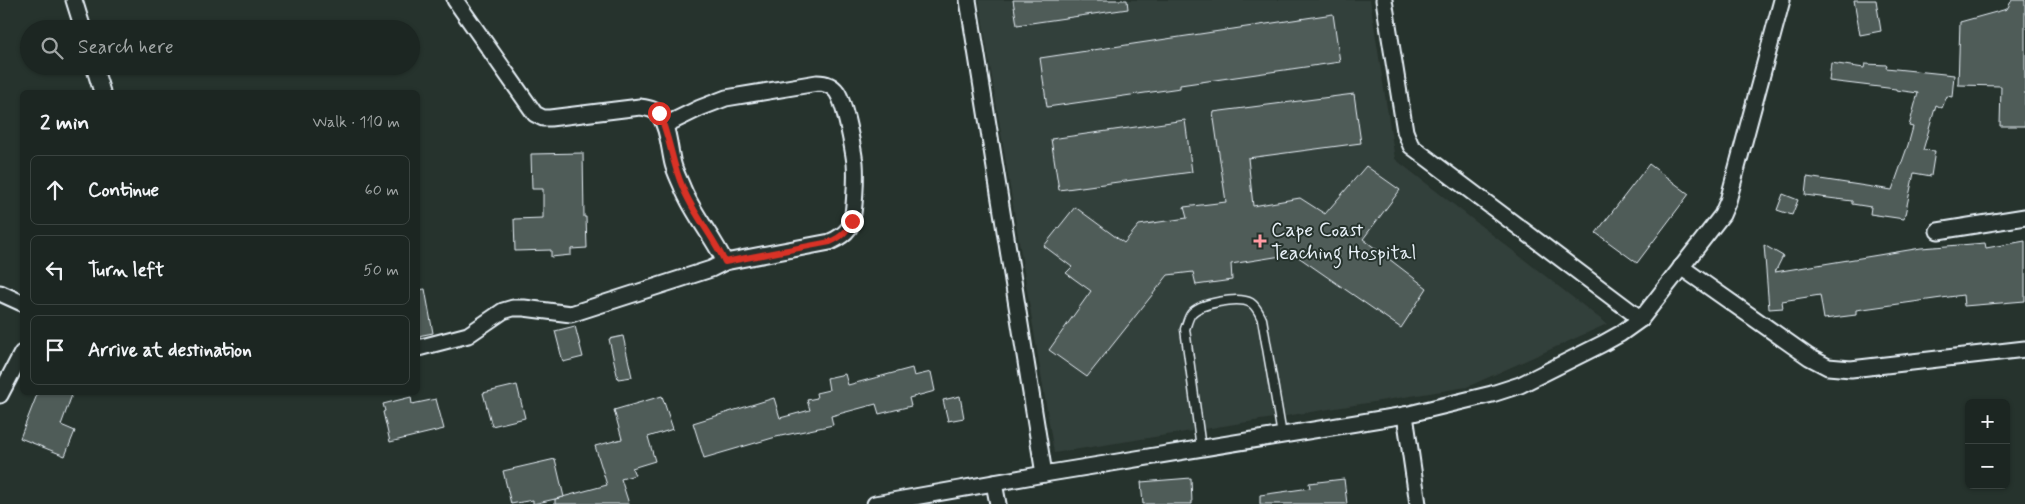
<!DOCTYPE html>
<meta charset="utf-8">
<style>
body{margin:0;font-family:Mynerve,sans-serif;background:#29322f;color:#f1f3f6}
.controls{position:absolute;right:15px;bottom:15px;display:grid;overflow:hidden;border-radius:8px;box-shadow:0 1px 4px #0004}
.controls button{width:45px;height:45px;display:grid;place-items:center;padding:0;border:0;border-bottom:1px solid #3a4340;background:#1c2622;color:#f1f3f6;font:25px sans-serif}
.stop{position:absolute;width:15px;height:15px;margin:-11px;border:4px solid #d93025;border-radius:50%;background:#fff}
.stop.end{background:#d93025;border-color:#fff;box-shadow:0 1px 5px #0008}
.list{margin:0;padding:0;list-style:none}
h2{display:flex;justify-content:space-between;align-items:center;height:65px;margin:0;padding:0 20px;font-size:21px}
h2 small{font-size:16px;font-weight:400;color:#a0a5a5}
.list li{display:grid;grid-template-columns:32px 1fr auto;gap:15px;align-items:center;box-sizing:border-box;height:70px;margin:0 10px 10px;padding:0 10px;border:1px solid #3a4340;border-radius:8px}
.list b{display:block;font-size:19px;white-space:nowrap}
.list em{font-size:16px;font-style:normal;color:#a0a5a5}
.icon{flex:none;width:28px;height:28px;fill:none;stroke:currentColor;stroke-width:2;stroke-linecap:round;stroke-linejoin:round}
.map{position:relative;flex:none;width:2025px;height:504px;overflow:hidden}
.search{position:absolute;background:#1c2622;box-shadow:0 1px 4px #0004;left:20px;top:20px;width:400px;height:55px;display:flex;align-items:center;gap:12px;box-sizing:border-box;padding:0 18px;border-radius:28px;color:#a0a5a5;font-size:19px}
.panel{position:absolute;background:#1c2622;box-shadow:0 1px 4px #0004;left:20px;top:90px;width:400px;height:305px;border-radius:8px}
.map>svg:first-child{display:block}
.built{fill:#333f3a}
.building{fill:#505c59;stroke:#e8f1f8}
.lines{fill:none;stroke-linecap:round;stroke-linejoin:round}
.service-casing{stroke:#e8f1f8;stroke-width:11}
.minor-casing{stroke:#e8f1f8;stroke-width:19}
.service{stroke:#26332d;stroke-width:8}
.minor{stroke:#26332d;stroke-width:15}
.route{stroke:#d93025;stroke-width:6}
.poi-dot{fill:#ff9aa2;stroke:#26332d;stroke-width:2}
.labels{text-anchor:middle;dominant-baseline:central;stroke-width:4;stroke-linejoin:round;paint-order:stroke}
.poi-label{font-size:20px;fill:#e8f1f8;stroke:#26332d;text-anchor:start}
</style>
<div class="map">
<svg width="2025" height="504" viewBox="0 0 2025 504">
<rect width="100%" height="100%" fill="#26332d"/>
<filter id="ink" filterUnits="userSpaceOnUse"><feTurbulence type="fractalNoise" baseFrequency=".02" numOctaves="2"/><feDisplacementMap in="SourceGraphic" scale="10" xChannelSelector="R" yChannelSelector="G"/><feConvolveMatrix kernelMatrix="1 2 1 2 8 2 1 2 1" color-interpolation-filters="sRGB"/></filter>
<g filter="url(#ink)">
<polygon class="built" points="979,0 1370,0 1395,159 1607,324 1467,387 1054,453"/>
<g class="building">
<polygon points="1013,0 1127,0 1128,9 1017,25"/>
<polygon points="1854,0 1876,0 1881,31 1860,35"/>
<polygon points="2012,0 2025,0 2025,126 2000,126 2001,86 1958,85 1960,22 2007,9"/>
<polygon points="1333,14 1340,62 1180,85 1180,88 1047,107 1040,58"/>
<polygon points="1831,63 1864,68 1865,64 1887,65 1886,68 1954,75 1952,97 1947,96 1942,108 1936,105 1923,150 1935,151 1931,176 1914,173 1904,219 1870,214 1871,207 1852,204 1852,201 1805,195 1807,177 1892,190 1908,145 1913,127 1909,126 1918,93 1896,90 1896,89 1829,81"/>
<polygon points="1354,94 1361,143 1248,158 1253,206 1300,198 1325,214 1366,166 1400,190 1363,239 1427,288 1401,328 1294,254 1231,264 1232,280 1196,285 1193,272 1168,275 1087,377 1049,350 1091,291 1066,273 1072,267 1044,246 1075,207 1124,243 1139,225 1187,218 1184,207 1226,202 1213,112"/>
<polygon points="1185,120 1192,172 1059,190 1051,139"/>
<polygon points="583,153 584,217 586,217 587,248 571,249 571,255 551,257 551,250 515,251 514,219 543,218 543,189 532,189 531,154"/>
<polygon points="1649,164 1689,194 1637,263 1596,233"/>
<polygon points="1783,194 1798,200 1792,215 1777,210"/>
<polygon points="2025,241 2025,301 1964,306 1963,295 1856,310 1856,315 1824,319 1820,295 1782,301 1783,308 1769,309 1764,245 1783,256 1775,272 1921,248 1985,243 1986,248"/>
<polygon points="425,289 433,333 418,336 418,290"/>
<polygon points="575,326 583,357 563,362 555,331"/>
<polygon points="623,336 632,377 618,379 609,339"/>
<polygon points="912,368 914,376 931,372 935,391 909,398 911,406 879,414 876,404 831,416 833,425 776,437 704,458 693,423 774,398 780,418 810,410 807,400 817,398 816,393 829,390 827,378 845,374 848,385"/>
<polygon points="517,385 525,418 492,426 483,393"/>
<polygon points="38,392 73,392 61,425 75,431 65,456 20,438"/>
<polygon points="662,396 673,429 648,437 655,461 632,468 635,475 621,479 629,504 555,504 555,499 607,485 595,446 622,439 614,410"/>
<polygon points="960,396 964,418 948,421 943,400"/>
<polygon points="411,397 412,404 436,399 444,429 390,442 383,412 385,411 383,404"/>
<polygon points="555,459 564,497 533,504 533,500 511,504 503,471"/>
<polygon points="1191,478 1192,504 1143,504 1141,482"/>
<polygon points="1344,479 1347,504 1260,504 1260,495 1310,488 1309,483"/>
</g>
<g class="lines">
<g class="service-casing">
<path id="service" d="M 1201,448 L 1185,329 C 1187,324 1188,318 1191,314 C 1199,303 1239,296 1251,303 C 1257,307 1259,313 1262,319 L 1282,435"/>
</g>
<g class="minor-casing">
<g id="minor">
<polyline points="74,0 83,29"/>
<polyline points="968,0 1044,474"/>
<polyline points="1384,0 1405,131 1411,146 1641,319"/>
<polyline points="94,66 102,92"/>
<path d="M 665,125 L 700,108 L 726,98 L 817,83 C 825,83 832,85 837,92 C 845,104 853,148 855,163 C 856,175 855,219 849,228 C 844,235 837,239 830,242 L 725,262"/>
<polyline points="1938,231 2025,217"/>
<polyline points="1681,267 1809,357 1828,367 1851,369 2025,349"/>
<polyline points="0,293 22,303"/>
<path d="M 418,348 L 468,335 L 503,311 L 513,308 L 524,308 L 571,314 L 711,269 L 725,262 C 713,237 694,215 683,189 C 680,181 675,172 673,164 C 669,148 669,130 660,116 C 656,109 647,108 640,107 L 550,118 L 543,118 L 535,114 L 455,0"/>
<polyline points="0,395 22,353"/>
<polyline points="1405,415 1418,504"/>
<polyline points="994,483 998,504"/>
<polyline points="875,504 1044,474 1405,415 1492,394 1520,385 1602,344 1620,334 1641,319 1722,215 1728,201 1782,0"/>
</g>
</g>
<use href="#service" class="service"/>
<use href="#minor" class="minor"/>
</g>
</g>
<g class="lines" filter="url(#ink)">
<path class="route" d="M 659,113 C 670,137 672,164 683,188 C 694,215 713,236 725,262 L 830,242 C 841,237 847,232 852,221"/>
</g>
<path class="poi-dot" d="M1257.5 233.5h5v5h5v5h-5v5h-5v-5h-5v-5h5z"/>
<g class="labels">
<g class="poi-label">
<text x="1271" y="230">Cape Coast<tspan x="1271" dy="23">Teaching Hospital</tspan></text>
</g>
</g>
</svg>
<div class="controls">
<button>+</button>
<button>−</button>
</div>
<div class="stop" style="left:659px;top:113px"></div>
<div class="stop end" style="left:852px;top:221px"></div>
<div class="search"><svg class="icon" aria-label="search" viewBox="0 0 24 24"><circle cx="10" cy="10" r="6"/><path d="M15 15l6 6"/></svg>Search here</div>
<section class="panel">
<h2>2 min<small>Walk · 110 m</small></h2>
<ul class="list">
<li><svg class="icon" aria-label="ahead" viewBox="0 0 24 24"><path d="M12 20V5M6 11l6-6 6 6"/></svg><div><b>Continue</b></div><em>60 m</em></li>
<li><svg class="icon" aria-label="left" viewBox="0 0 24 24"><path d="M17 20v-9H6M10 6l-5 5 5 5"/></svg><div><b>Turn left</b></div><em>50 m</em></li>
<li><svg class="icon" aria-label="arrive" viewBox="0 0 24 24"><path d="M6 21V4h12l-3 4 3 4H6"/></svg><div><b>Arrive at destination</b></div></li>
</ul>
</section>
</div>
